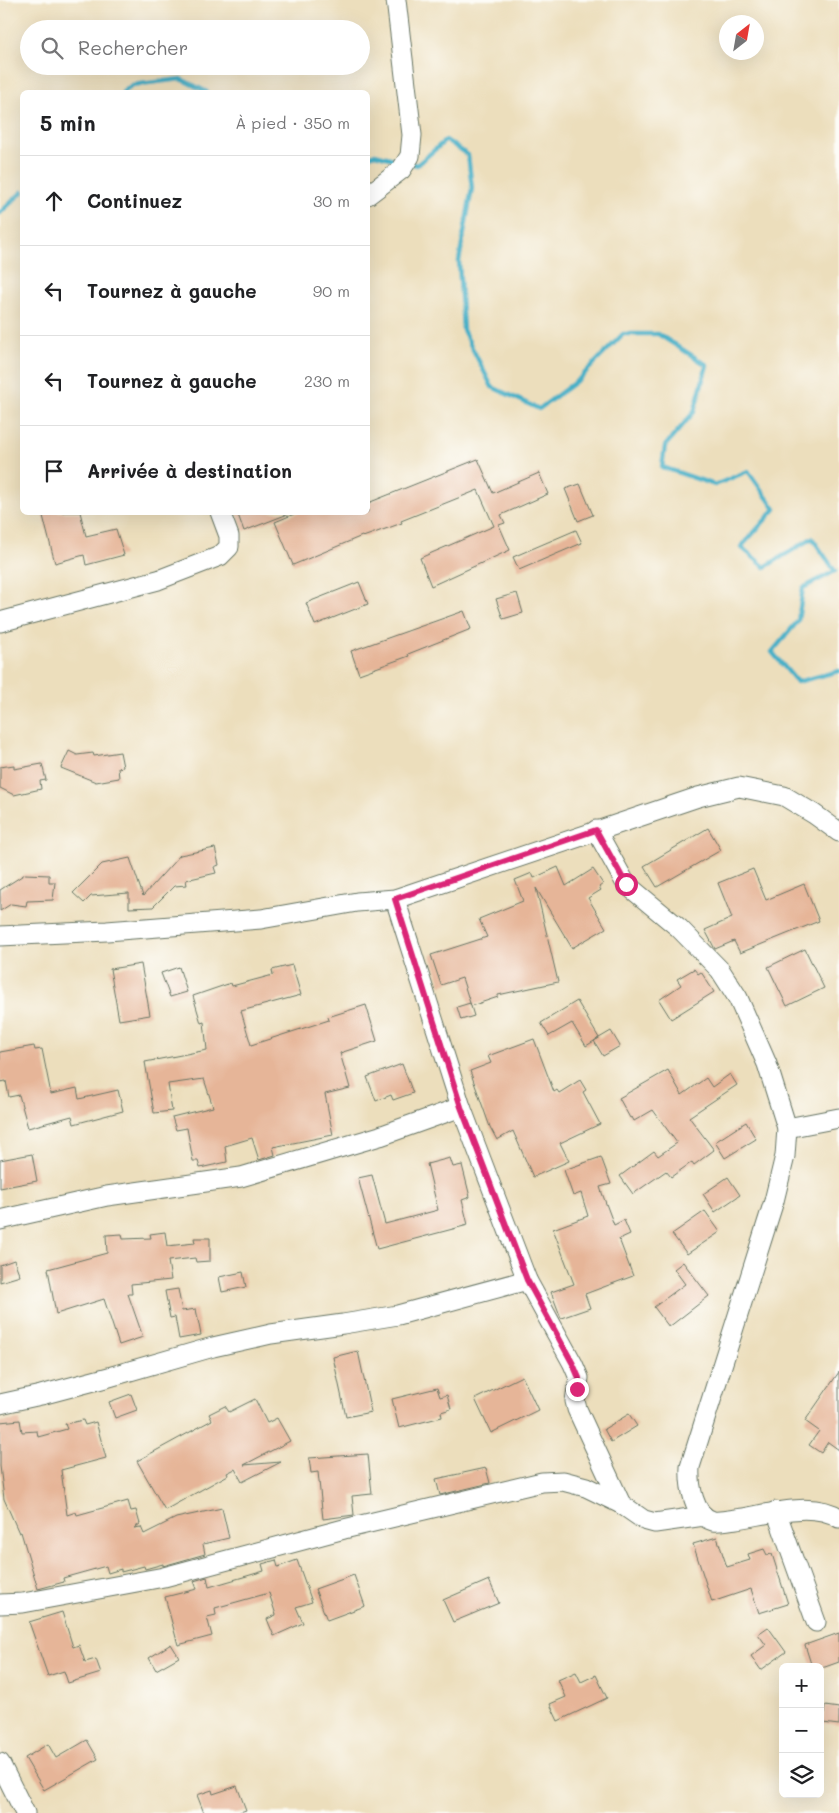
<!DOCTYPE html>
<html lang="fr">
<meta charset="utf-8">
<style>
body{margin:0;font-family:Mali,sans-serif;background:#f2f2f2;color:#202124}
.controls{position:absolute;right:15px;bottom:15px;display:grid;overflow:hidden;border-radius:8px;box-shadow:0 5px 20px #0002}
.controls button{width:45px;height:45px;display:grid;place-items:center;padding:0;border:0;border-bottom:1px solid #e0e0e0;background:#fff;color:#202124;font:25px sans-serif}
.compass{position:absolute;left:719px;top:15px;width:45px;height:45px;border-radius:50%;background:#fff;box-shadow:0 5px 20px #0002;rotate:31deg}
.stop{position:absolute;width:15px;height:15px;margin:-11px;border:4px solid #db2777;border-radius:50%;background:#fff}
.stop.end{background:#db2777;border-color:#fff;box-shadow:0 1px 5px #0008}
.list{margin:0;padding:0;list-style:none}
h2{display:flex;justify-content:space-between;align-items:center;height:65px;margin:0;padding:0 20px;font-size:21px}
h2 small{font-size:16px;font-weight:400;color:#757577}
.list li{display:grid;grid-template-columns:32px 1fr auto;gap:15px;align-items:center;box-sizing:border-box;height:90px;padding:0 20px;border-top:1px solid #e0e0e0}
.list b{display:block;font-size:19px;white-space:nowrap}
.list em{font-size:16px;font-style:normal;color:#757577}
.icon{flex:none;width:28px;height:28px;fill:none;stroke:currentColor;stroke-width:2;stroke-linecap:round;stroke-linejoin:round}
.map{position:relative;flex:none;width:839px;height:1813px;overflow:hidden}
.search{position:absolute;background:#fff;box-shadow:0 5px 20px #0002;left:20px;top:20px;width:350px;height:55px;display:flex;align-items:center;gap:12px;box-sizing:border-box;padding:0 18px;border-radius:28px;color:#757577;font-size:19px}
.panel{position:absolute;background:#fff;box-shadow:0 5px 20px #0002;left:20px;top:90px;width:350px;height:425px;border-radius:8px}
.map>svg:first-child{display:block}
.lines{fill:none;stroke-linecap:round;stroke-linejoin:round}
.stream{stroke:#48b0c7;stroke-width:4.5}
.building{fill:#e6b598}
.minor-casing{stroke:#677564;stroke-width:21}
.minor{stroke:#fff;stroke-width:19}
.route{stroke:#db2777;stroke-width:6}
</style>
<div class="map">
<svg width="839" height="1813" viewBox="0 0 839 1813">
<rect width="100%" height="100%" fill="#fdfcf7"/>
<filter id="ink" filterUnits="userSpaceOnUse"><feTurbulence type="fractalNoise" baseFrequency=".02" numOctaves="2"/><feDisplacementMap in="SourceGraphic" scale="10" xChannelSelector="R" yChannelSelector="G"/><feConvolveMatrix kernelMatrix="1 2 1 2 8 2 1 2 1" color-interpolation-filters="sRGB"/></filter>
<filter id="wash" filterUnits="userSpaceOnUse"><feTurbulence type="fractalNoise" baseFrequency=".0096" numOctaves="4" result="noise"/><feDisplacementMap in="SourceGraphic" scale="20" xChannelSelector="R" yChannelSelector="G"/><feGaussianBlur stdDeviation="1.12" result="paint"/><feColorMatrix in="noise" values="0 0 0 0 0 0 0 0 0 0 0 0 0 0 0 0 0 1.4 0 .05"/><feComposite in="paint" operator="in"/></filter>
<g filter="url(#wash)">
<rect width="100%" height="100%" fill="#ecdebc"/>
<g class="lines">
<g class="stream">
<polyline points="123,92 132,85 181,79 207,92"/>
<polyline points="368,157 375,154 401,161"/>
<polyline points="410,163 417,165 446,140 468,155 472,188 459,261 463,330 492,387 539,409 579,379 623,334 658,334 707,365 694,412 665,446 662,467 715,485 748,471 775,509 741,547 765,567 812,538 835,571 803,588 798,621 772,652 797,682 839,671"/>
<polyline points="0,213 22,192"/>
</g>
</g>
<g id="blocks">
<g class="building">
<polygon points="478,459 493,493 539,473 548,494 501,515 505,523 499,525 510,550 431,586 420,558 494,526 478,490 401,521 402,523 363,537 362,536 293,565 275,522 299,512 368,512 368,503"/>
<polygon points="580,484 593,515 578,521 565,489"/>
<polygon points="42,512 80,512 86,536 116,529 124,555 86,565 84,555 55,563"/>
<polygon points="237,512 288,512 288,514 244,531"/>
<polygon points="576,530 582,543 519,570 513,557"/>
<polygon points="359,582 368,604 315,625 306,603"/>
<polygon points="517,593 523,613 503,619 496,599"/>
<polygon points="464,611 471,629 408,654 409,656 359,674 351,651"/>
<polygon points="69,751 77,755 93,753 94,756 120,752 123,767 118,768 119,778 96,782 61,768"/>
<polygon points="42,764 46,780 40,781 41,789 14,795 0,788 0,767 14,765 14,769"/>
<polygon points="708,828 721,850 657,887 644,866"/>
<polygon points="215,848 219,865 214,867 216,873 186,880 187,885 174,886 153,907 129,908 129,893 91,896 84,903 73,893 102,864 130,858 143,896 180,855"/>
<polygon points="558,867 566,886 593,869 603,884 599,887 601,890 588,898 606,928 572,948 536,888 558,982 498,995 498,997 471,1006 462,978 441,985 431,955 487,937 479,919 523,901 515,880 532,873 534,878"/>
<polygon points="753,869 766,900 804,884 819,921 740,953 734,941 715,949 705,930 732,918 718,883"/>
<polygon points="25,874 49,875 49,882 55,882 53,900 27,901 26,906 11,904 0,911 0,890"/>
<polygon points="805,949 824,988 787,1006 768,967"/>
<polygon points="141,964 150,1015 119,1020 110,969"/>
<polygon points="292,965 301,995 241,1011 251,1045 329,1020 328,1017 366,1005 377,1041 340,1053 350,1088 325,1094 333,1135 273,1147 275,1155 259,1160 252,1138 225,1146 227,1162 200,1168 198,1161 193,1161 187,1128 176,1130 172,1117 213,1107 204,1079 168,1084 172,1111 154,1113 145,1062 207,1050 204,1022 201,1023 193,996 231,983 232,986 273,975 272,970"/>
<polygon points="179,967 187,992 170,997 161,973"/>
<polygon points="694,969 698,974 701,972 714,992 671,1019 659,1000 681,985 677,979"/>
<polygon points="577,1001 599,1038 586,1046 572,1023 549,1036 541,1023"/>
<polygon points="470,1003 474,1016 461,1020 457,1007"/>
<polygon points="611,1031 620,1046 603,1056 594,1041"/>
<polygon points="534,1039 554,1092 557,1090 559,1093 580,1080 586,1090 583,1092 600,1124 560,1143 569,1161 533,1177 513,1131 497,1140 490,1127 470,1071 491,1063 488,1056"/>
<polygon points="34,1046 35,1050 42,1049 51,1094 77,1088 79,1099 118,1090 123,1111 74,1124 72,1116 28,1128 19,1095 9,1097 6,1081 0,1082 0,1052"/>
<polygon points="402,1064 413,1093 393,1100 391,1095 376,1101 367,1077"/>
<polygon points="668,1070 682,1095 706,1078 712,1087 730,1074 737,1085 689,1117 714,1150 694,1165 692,1162 671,1177 666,1171 633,1194 620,1176 654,1151 658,1156 677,1143 653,1110 634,1121 632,1117 630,1118 619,1098"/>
<polygon points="746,1122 756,1139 725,1158 715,1142"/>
<polygon points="32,1154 37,1181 0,1188 0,1160"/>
<polygon points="601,1157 611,1184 600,1187 602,1193 614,1225 624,1220 630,1234 619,1239 633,1276 585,1294 590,1308 561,1318 551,1292 574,1284 553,1229 588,1216 581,1193 573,1196 564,1170"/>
<polygon points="450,1158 453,1167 462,1165 470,1197 462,1200 468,1225 377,1249 358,1178 372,1175 385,1224 438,1210 427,1164"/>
<polygon points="728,1177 740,1195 715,1212 703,1194"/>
<polygon points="705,1211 720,1232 687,1254 672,1234"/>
<polygon points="165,1232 167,1246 195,1243 194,1238 210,1238 210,1261 196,1262 195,1258 168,1261 171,1280 131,1284 132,1294 128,1294 143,1337 119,1345 104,1299 56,1314 48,1269 107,1253 106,1235 122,1234 123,1239 151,1238 150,1234"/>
<polygon points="14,1260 20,1276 0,1282 0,1265"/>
<polygon points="683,1262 709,1296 669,1327 654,1307 685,1284 674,1269"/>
<polygon points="243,1272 246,1287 222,1292 219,1277"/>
<polygon points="178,1289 182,1311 196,1309 201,1335 179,1339 175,1317 170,1318 165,1291"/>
<polygon points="358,1351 371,1412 346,1417 333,1357"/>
<polygon points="839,1372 839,1450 828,1442 821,1453 809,1445 819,1431 805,1421"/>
<polygon points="522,1376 538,1410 491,1433 475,1399"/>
<polygon points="437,1388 440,1397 447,1395 451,1409 441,1412 442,1417 399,1428 392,1399"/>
<polygon points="131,1394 137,1410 115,1418 109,1402"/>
<polygon points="255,1399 267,1423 277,1418 290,1441 244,1465 281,1462 242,1482 235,1469 227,1473 228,1475 165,1510 137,1461 212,1420 209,1414 225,1406 229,1412"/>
<polygon points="629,1414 637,1426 611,1442 604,1429"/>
<polygon points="20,1420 22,1432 37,1431 38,1437 67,1429 65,1424 83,1420 85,1425 96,1422 106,1458 61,1470 67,1515 76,1512 77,1515 128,1501 131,1511 136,1510 140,1524 134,1528 141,1527 144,1534 176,1518 222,1508 229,1538 203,1544 205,1554 163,1566 163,1564 145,1569 144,1566 121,1572 121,1569 108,1573 106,1566 63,1578 64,1582 38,1589 21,1532 19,1533 4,1499 0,1466 0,1422"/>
<polygon points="368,1454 372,1494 352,1496 354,1515 323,1519 318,1472 311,1473 309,1458"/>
<polygon points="486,1468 490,1483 440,1495 436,1479"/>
<polygon points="717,1537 727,1567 750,1560 748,1554 764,1549 767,1555 772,1554 788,1604 759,1613 751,1589 712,1602 693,1544"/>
<polygon points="276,1560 278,1567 297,1560 312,1602 296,1607 303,1623 274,1636 267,1619 276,1615 269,1593 215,1608 216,1615 207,1617 212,1636 178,1645 165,1597 197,1589 194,1581 207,1577 209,1587 264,1571 262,1564"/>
<polygon points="354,1575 365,1606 327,1620 315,1589"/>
<polygon points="489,1580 499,1603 453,1622 443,1600"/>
<polygon points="62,1612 73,1647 79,1645 85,1662 96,1659 101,1673 68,1683 64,1671 48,1676 29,1622"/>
<polygon points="768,1627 786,1652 761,1670 751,1656 766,1645 758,1634"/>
<polygon points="839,1633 839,1662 825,1667 812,1667 805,1645"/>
<polygon points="171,1644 179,1657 156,1670 149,1658"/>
<polygon points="576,1672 581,1682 596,1675 607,1698 558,1721 550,1704 566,1697 558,1680"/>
<polygon points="825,1706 839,1708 839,1725 823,1723"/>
<polygon points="87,1740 98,1759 44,1790 25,1758 48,1744 56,1758"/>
<polygon points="237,1786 246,1810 237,1813 204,1813 197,1795 212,1790 213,1794"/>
</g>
</g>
</g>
<g filter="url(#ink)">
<use href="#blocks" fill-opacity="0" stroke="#677564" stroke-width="1"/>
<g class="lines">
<g class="minor-casing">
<g id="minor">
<polyline points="368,195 401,170 410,156 412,135 396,0"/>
<polyline points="0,622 158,580 220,556 229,547 229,536 220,512"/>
<path d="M 596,830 L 626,884 L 679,928 L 720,970 L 738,998 L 767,1064 L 787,1128 L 785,1156 L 774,1201 L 690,1467 C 689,1484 693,1516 713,1521 C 720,1522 729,1520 736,1519 C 765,1515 813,1500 839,1518"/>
<polyline points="395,899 461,1107 527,1280 573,1364 579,1378 575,1401 577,1409 621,1504"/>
<polyline points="0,936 107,931 261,919 357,902 395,899 698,797 739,787 784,796 814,814 839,832"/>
<polyline points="787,1128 839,1118"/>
<polyline points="0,1220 107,1196 241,1177 380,1136 461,1107"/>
<polyline points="0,1404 41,1395 109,1377 213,1347 271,1334 343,1324 398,1315 527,1280"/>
<polyline points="776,1511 816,1622"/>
<polyline points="0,1604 23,1603 164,1577 344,1529 542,1482 563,1481 586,1487 621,1504 644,1520 655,1523 704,1516"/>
<polyline points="0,1763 25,1813"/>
</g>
</g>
<use href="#minor" class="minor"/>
</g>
</g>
<g class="lines" filter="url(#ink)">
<polyline class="route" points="577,1389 579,1378 573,1364 527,1280 461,1107 395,899 596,830 626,884"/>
</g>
</svg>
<div class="controls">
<button>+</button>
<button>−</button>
<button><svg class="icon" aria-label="layers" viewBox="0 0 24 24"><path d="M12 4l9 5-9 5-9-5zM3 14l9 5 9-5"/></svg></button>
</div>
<svg class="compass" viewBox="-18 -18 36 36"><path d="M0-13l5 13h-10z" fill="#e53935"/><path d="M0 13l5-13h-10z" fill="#757577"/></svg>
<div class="stop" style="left:626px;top:884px"></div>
<div class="stop end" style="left:577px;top:1389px"></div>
<div class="search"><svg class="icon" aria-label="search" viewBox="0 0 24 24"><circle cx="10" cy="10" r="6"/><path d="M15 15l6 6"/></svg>Rechercher</div>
<section class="panel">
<h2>5 min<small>À pied · 350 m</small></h2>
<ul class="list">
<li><svg class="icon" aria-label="ahead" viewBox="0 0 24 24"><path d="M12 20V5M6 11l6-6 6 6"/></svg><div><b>Continuez</b></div><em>30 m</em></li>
<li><svg class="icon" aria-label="left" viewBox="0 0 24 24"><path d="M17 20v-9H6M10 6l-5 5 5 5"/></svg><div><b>Tournez à gauche</b></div><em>90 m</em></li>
<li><svg class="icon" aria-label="left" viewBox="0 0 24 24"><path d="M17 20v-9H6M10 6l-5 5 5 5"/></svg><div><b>Tournez à gauche</b></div><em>230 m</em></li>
<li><svg class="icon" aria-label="arrive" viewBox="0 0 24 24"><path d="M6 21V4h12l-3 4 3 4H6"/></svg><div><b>Arrivée à destination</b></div></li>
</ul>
</section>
</div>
